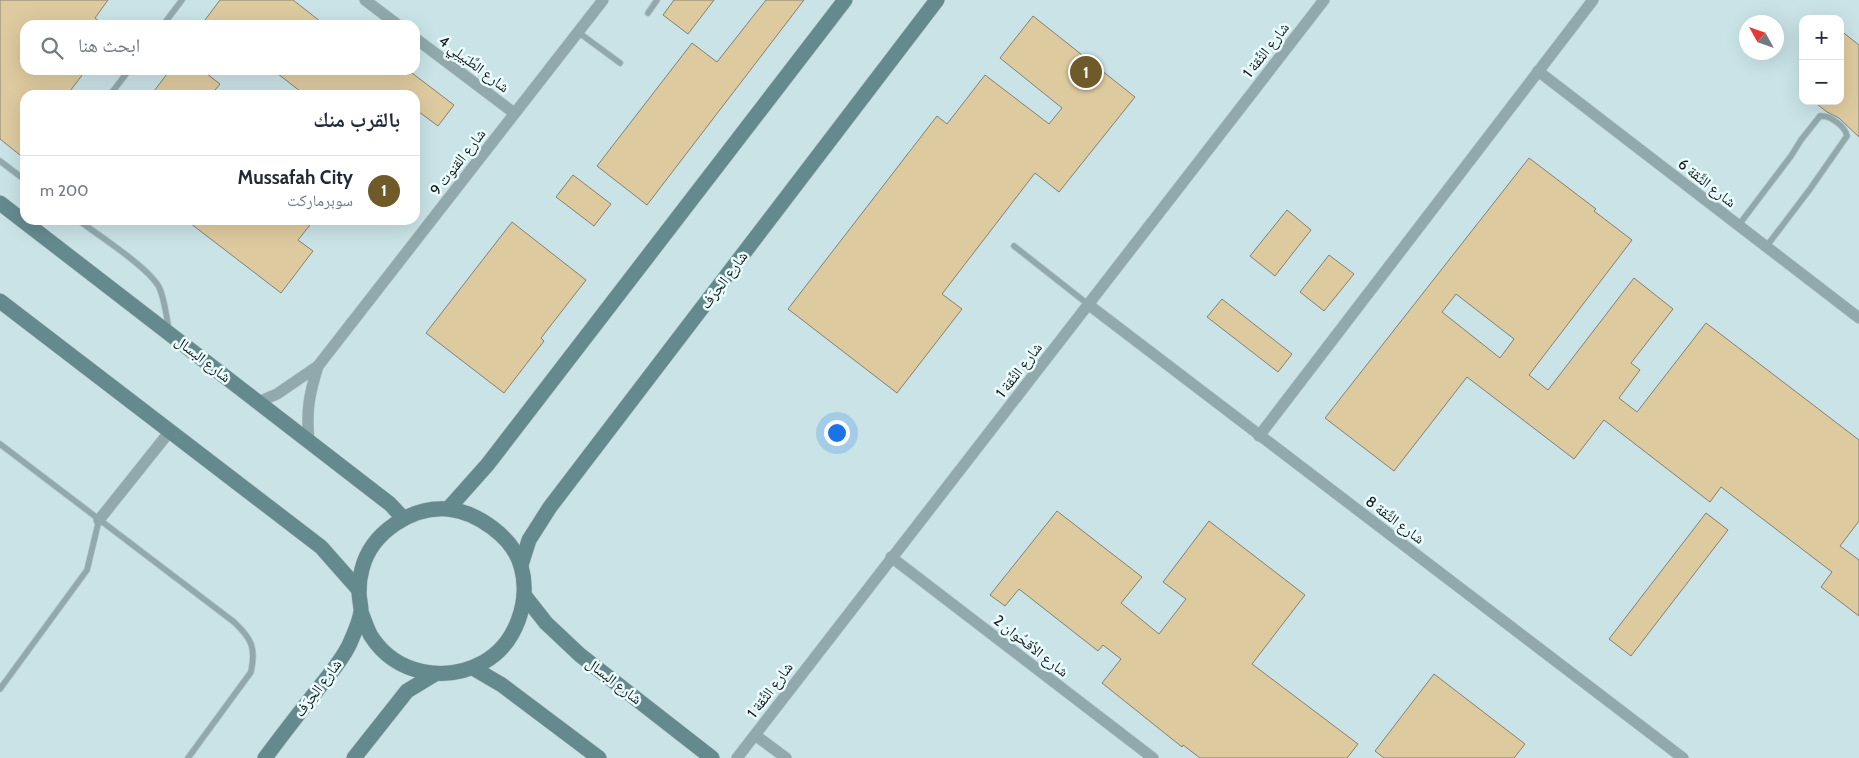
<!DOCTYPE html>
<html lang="ar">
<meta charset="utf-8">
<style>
body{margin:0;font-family:Cabin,"Noto Naskh Arabic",sans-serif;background:#f6f6f7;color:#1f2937;direction:rtl}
.controls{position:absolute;right:15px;top:15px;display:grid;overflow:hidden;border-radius:10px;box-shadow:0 5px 20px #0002}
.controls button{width:45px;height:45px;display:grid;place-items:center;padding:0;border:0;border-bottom:1px solid #e0e1e3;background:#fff;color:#1f2937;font:25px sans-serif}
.compass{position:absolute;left:1739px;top:15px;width:45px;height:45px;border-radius:50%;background:#fff;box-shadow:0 5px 20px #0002;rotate:310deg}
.you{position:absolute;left:836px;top:432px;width:18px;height:18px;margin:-12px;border:4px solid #fff;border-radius:50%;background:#1a73e8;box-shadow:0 0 0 8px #1a73e833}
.badge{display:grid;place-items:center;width:32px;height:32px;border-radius:50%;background:#6f5a29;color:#fff;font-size:16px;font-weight:700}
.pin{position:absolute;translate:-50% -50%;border:2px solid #fff;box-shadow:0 1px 5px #0006}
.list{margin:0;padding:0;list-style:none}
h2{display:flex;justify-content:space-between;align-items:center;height:65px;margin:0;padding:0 20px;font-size:21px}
h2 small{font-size:16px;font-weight:400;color:#747a83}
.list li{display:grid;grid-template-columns:32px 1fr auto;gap:15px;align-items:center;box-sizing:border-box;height:70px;padding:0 20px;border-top:1px solid #e0e1e3}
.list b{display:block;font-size:19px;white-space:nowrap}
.list p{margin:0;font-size:16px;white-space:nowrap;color:#747a83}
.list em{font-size:16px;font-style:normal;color:#747a83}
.icon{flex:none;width:28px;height:28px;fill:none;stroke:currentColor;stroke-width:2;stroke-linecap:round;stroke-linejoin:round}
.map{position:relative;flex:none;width:1859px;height:758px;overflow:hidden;direction:ltr}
.search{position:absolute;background:#fff;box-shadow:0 5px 20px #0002;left:20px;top:20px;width:400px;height:55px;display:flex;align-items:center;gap:12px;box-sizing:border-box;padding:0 18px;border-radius:15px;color:#747a83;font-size:19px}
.panel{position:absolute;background:#fff;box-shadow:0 5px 20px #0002;left:20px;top:90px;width:400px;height:135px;border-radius:15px;direction:rtl}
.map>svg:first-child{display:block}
.built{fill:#c9e3e7;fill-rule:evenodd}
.building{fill:#deca9f;stroke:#858074;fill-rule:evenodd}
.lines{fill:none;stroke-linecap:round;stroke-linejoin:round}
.lane-casing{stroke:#b9c8ca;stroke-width:7}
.street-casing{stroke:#b9c8ca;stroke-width:12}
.secondary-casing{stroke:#b9c8ca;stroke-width:16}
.lane{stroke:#91a9ac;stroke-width:5.5}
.street{stroke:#91a9ac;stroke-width:11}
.secondary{stroke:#658a8e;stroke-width:15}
.labels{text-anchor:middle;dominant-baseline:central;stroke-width:5;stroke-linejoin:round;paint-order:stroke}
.street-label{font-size:15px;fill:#141a1b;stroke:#eafbfd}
</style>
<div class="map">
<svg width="1859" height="758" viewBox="0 0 1859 758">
<rect width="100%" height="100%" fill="#ddeef0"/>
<path class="built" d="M 0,0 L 1859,0 L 1859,758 L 0,758 ZM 1803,19 L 1840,19 L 1840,101 L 1803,101 ZM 1746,22 L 1776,22 L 1776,52 L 1746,52 ZM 25,25 L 415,25 L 415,70 L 25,70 ZM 25,95 L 415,95 L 415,220 L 25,220 Z"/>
<g class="building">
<polygon points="0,0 108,0 95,18 104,25 25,25 25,70 86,70 67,95 25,95 25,149 20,155 0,139"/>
<polygon points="220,0 293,0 325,25 211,25 205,20"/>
<polygon points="674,0 714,0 688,34 663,15"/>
<polygon points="766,0 804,0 647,205 597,166 692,43 717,62"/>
<polygon points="1033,16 1135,97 1059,192 1035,173 942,294 962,309 897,393 788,309 937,116 947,124 985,75 1049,124 1062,108 1000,58"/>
<polygon points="1840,30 1859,45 1859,137 1839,118 1827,112 1813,101 1840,101"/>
<polygon points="170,70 202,70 220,84 211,95 151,95"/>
<polygon points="273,70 408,70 454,105 438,126 415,109 415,95 305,95"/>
<path d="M 1529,158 L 1596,209 L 1594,211 L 1632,240 L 1529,375 L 1548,390 L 1634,278 L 1673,309 L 1631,363 L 1640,370 L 1619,398 L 1637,412 L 1706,323 L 1859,440 L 1859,521 L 1840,546 L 1859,560 L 1859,616 L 1821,587 L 1832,572 L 1768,523 L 1721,487 L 1710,502 L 1604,420 L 1574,459 L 1467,377 L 1394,471 L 1325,418 ZM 1456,294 L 1514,339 L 1500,358 L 1442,312 Z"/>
<polygon points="573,175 611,204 594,226 556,197"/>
<polygon points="1287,210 1311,230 1275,276 1250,256"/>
<polygon points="186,220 314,220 298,240 313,251 281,293"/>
<polygon points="512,222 586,280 541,338 544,341 504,393 426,333"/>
<polygon points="1329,255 1354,274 1324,311 1300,292"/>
<polygon points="1222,299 1292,354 1278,372 1207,317"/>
<polygon points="1057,511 1142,577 1121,603 1159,634 1186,599 1163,582 1209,521 1305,595 1252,664 1358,744 1347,758 1200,758 1183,745 1182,747 1102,683 1121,659 1103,645 1098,651 1019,589 1005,606 990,595"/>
<polygon points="1706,513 1728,530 1631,656 1609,639"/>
<polygon points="1434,674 1525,744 1514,758 1384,758 1375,751"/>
</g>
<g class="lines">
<g class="lane-casing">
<g id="lane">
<polyline points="648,13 657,0"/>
<polyline points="163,25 182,0"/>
<polyline points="578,32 620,63"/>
<polyline points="110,95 129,70"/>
<polyline points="0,161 25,180"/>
<path d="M 78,220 C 98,235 148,267 159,287 C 165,300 166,316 169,329"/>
<path d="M 1738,226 L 1791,156 L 1801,140 L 1820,116 C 1830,115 1845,126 1847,136 L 1810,189 L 1766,247"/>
<polyline points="1014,246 1089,305"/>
<path d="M 0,444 L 234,622 C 252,639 256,648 251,672 L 188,758"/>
<polyline points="0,689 87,570 99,520"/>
</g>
</g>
<g class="street-casing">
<g id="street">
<polyline points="365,0 398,25"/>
<polyline points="415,38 514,113"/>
<polyline points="1538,71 1859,318"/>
<polyline points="1089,305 1683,758"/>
<polyline points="258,402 277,394 318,366 603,0"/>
<polyline points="1259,436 1593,0"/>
<path d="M 309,442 C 306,411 309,395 318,366"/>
<polyline points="99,520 170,431"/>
<polyline points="891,557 1153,758"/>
<polyline points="755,735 786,758"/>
<polyline points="737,758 1324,0"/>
</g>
</g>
<g class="secondary-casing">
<g id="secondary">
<polyline points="0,203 390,504 403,518"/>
<polyline points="0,301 321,547 359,590"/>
<polyline points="448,509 488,464 845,0"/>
<polyline points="521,565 529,540 550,507 937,0"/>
<polyline points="524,595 546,623 580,655 712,758"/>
<polyline points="473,668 502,685 599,758"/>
<path d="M 265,758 C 282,735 300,712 318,689 C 329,675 343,659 350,643 C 354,634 360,620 361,611 C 361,605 359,598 359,592 C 359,585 360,576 362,569 C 371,533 411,506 448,509 C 477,512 513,537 521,566 C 531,601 516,644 484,662 C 446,683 396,675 371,636 C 367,629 364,619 361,612"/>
<polyline points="354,758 407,691 435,674"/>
</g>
</g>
<use href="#lane" class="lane"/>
<use href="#street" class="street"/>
<use href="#secondary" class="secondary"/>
</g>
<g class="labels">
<g class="street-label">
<text transform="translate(1266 50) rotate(-52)">شارع الثِّقة 1</text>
<text transform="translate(474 64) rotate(37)">شارع الطِّبَيلِي 4</text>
<text transform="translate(458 162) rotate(-52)">شارع القنوت 9</text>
<text transform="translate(1707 183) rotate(38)">شارع الثِّقة 6</text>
<text transform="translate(724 280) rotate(-53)">شارع الحِرَف</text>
<text transform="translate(203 359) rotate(38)">شارع البسال</text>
<text transform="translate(1019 370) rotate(-52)">شارع الثِّقة 1</text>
<text transform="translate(1395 520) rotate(37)">شارع الثِّقة 8</text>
<text transform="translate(1031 646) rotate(38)">شارع الأقحُوان 2</text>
<text transform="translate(614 681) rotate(38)">شارع البسال</text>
<text transform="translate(318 688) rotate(-53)">شارع الحِرَف</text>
<text transform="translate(770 690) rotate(-53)">شارع الثِّقة 1</text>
</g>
</g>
</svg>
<div class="controls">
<button>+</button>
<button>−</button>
</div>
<svg class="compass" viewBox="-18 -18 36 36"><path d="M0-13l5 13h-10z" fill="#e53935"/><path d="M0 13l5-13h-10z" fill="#747a83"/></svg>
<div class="you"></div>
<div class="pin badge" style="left:1086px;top:72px">1</div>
<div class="search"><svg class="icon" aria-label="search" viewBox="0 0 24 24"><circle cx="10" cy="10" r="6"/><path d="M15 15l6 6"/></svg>ابحث هنا</div>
<section class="panel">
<h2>بالقرب منك<small></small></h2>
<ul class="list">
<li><span class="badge">1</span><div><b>Mussafah City</b><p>سوبرماركت</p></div><em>200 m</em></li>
</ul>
</section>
</div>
